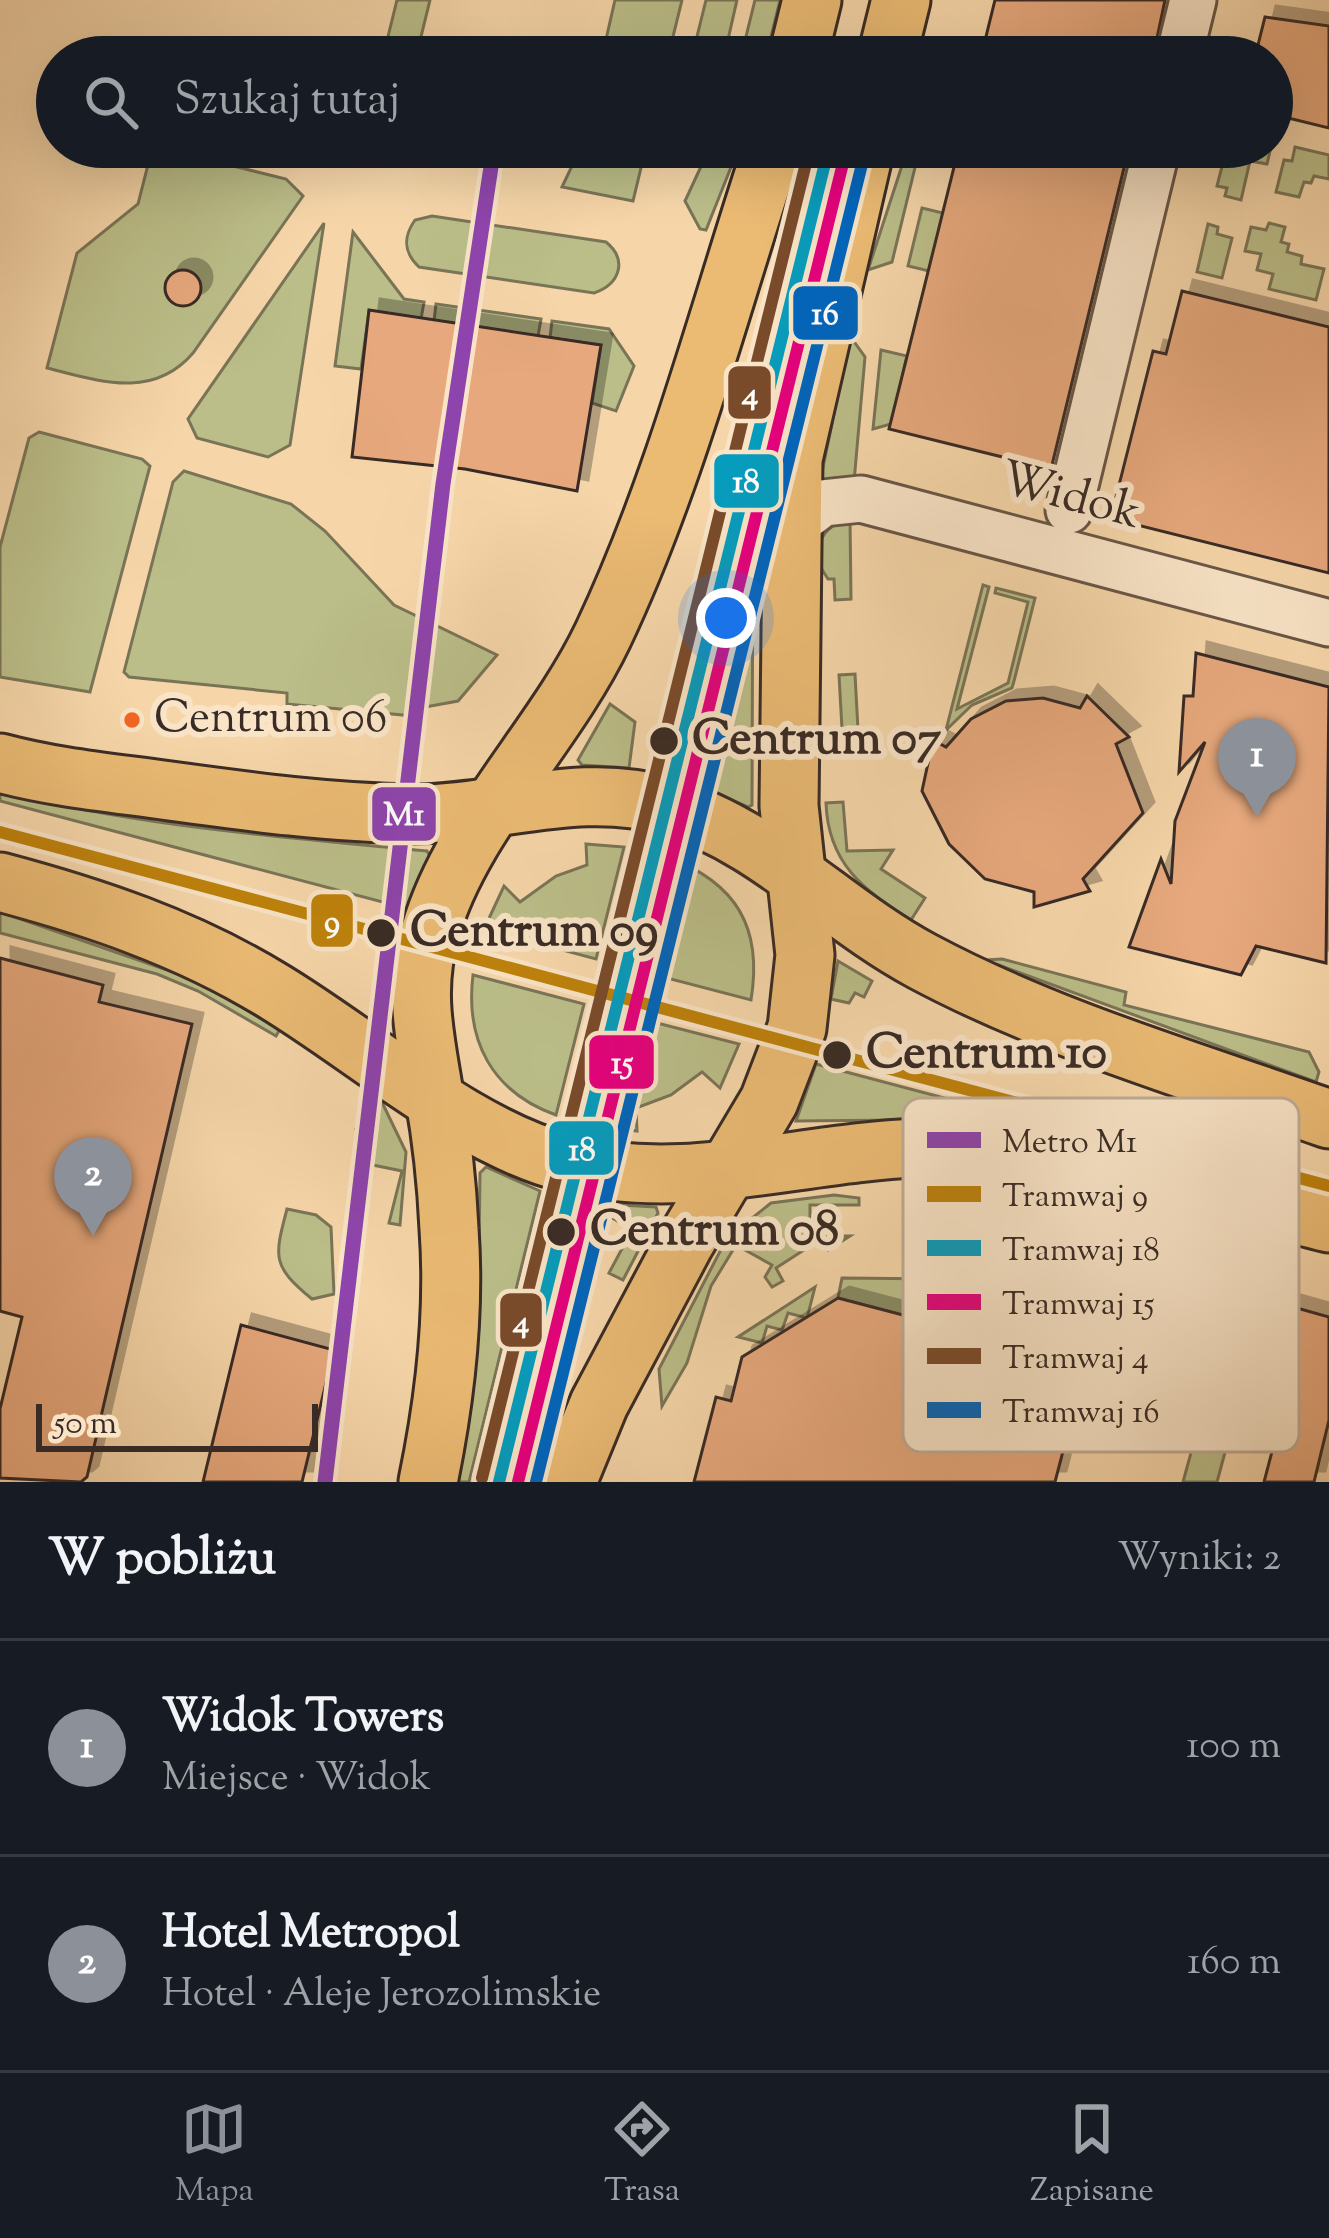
<!DOCTYPE html>
<html lang="pl">
<meta charset="utf-8">
<style>
body{margin:0;font-family:"Sorts Mill Goudy",serif;background:#20242c;color:#f1f3f6}
.scale{position:absolute;left:36px;bottom:30px;width:282px;box-sizing:border-box;padding-left:12px;border:6px solid #392b25;border-top:0;font-size:33px;line-height:42px;white-space:nowrap;color:#392b25;-webkit-text-stroke:9px #f9e4c7;paint-order:stroke}
.you{position:absolute;left:726px;top:618px;width:42px;height:42px;margin:-30px;border:9px solid #fff;border-radius:50%;background:#1a73e8;box-shadow:0 0 0 18px #1a73e833}
.badge{display:grid;place-items:center;width:78px;height:78px;border-radius:50%;background:#8c9099;color:#fff;font-size:39px;font-weight:700}
.pin{position:absolute;translate:-50% -99px;filter:drop-shadow(0 3px 6px #0008)}
.pin::after{content:'';position:absolute;top:63px;width:42px;height:36px;background:inherit;clip-path:polygon(0 0,100% 0,50% 100%)}
.list{margin:0;padding:0;list-style:none}
h2{display:flex;justify-content:space-between;align-items:center;height:156px;margin:0;padding:0 48px;font-size:51px}
h2 small{font-size:39px;font-weight:400;color:#9ea1a6}
.list li{display:grid;grid-template-columns:78px 1fr auto;gap:36px;align-items:center;box-sizing:border-box;height:216px;padding:0 48px;border-top:3px solid #363941}
.list b{display:block;font-size:45px;white-space:nowrap}
.list p{margin:0;font-size:39px;white-space:nowrap;color:#9ea1a6}
.list em{font-size:39px;font-style:normal;color:#9ea1a6}
.icon{flex:none;width:66px;height:66px;fill:none;stroke:currentColor;stroke-width:2;stroke-linecap:round;stroke-linejoin:round}
.map{position:relative;flex:none;width:1329px;height:1482px;overflow:hidden}
.search{position:absolute;background:#171b24;box-shadow:0 12px 48px #0002;left:36px;right:36px;top:36px;height:132px;display:flex;align-items:center;gap:30px;box-sizing:border-box;padding:0 42px;border-radius:66px;color:#9ea1a6;font-size:45px}
.sheet{height:588px;background:#171b24}
nav{display:flex;justify-content:space-around;align-items:center;box-sizing:border-box;height:168px;border-top:3px solid #363941;background:#171b24;font-size:33px;color:#9ea1a6}
nav a{display:grid;justify-items:center;gap:6px}
nav .on{color:#8c9099}
.map>svg:first-child{display:block}
.green{fill:#bbbe89;stroke:#7a7457;stroke-width:3}
.building{fill:#e6a87c;stroke:#392b25;stroke-width:3;filter:url(#shadow)}
.lines{fill:none;stroke-linecap:round;stroke-linejoin:round}
.minor-casing{stroke:#685646;stroke-width:51}
.major-casing{stroke:#392b25;stroke-width:63}
.minor{stroke:#f9e4c7;stroke-width:45}
.major{stroke:#ebbb74;stroke-width:57}
.tram-1-casing{stroke:#f9e4c7;stroke-width:21}
.tram-2-casing{stroke:#f9e4c7;stroke-width:21}
.tram-3-casing{stroke:#f9e4c7;stroke-width:21}
.tram-4-casing{stroke:#f9e4c7;stroke-width:21}
.tram-5-casing{stroke:#f9e4c7;stroke-width:21}
.tram-1{stroke:#be810b;stroke-width:12}
.tram-2{stroke:#069cbd;stroke-width:12}
.tram-3{stroke:#e5007d;stroke-width:12}
.tram-4{stroke:#7a4b2a;stroke-width:12}
.tram-5{stroke:#0065bd;stroke-width:12}
.metro-1-casing{stroke:#f9e4c7;stroke-width:24}
.metro-1{stroke:#8e44ad;stroke-width:15}
.bus-dot{fill:#f26522;stroke:#f9e4c7;stroke-width:4.5}
.stop-dot{fill:#392b25;stroke:#f9e4c7;stroke-width:4.5}
.labels{text-anchor:middle;dominant-baseline:central;stroke-width:12;stroke-linejoin:round;paint-order:stroke}
.bus-label{font-size:45px;fill:#392b25;stroke:#f9e4c7;text-anchor:start}
.street-label{font-size:48px;fill:#392b25;stroke:#f9e4c7}
.stop-label{font-size:48px;font-weight:bold;fill:#392b25;stroke:#f9e4c7;text-anchor:start}
.key{fill:#f9e4c7;stroke:#bfac96;stroke-width:3}
.key-label{font-size:33px;fill:#392b25}
.line-badge{stroke:#f9e4c7;stroke-width:4.5}
.badge-label{font-size:33px;text-anchor:middle;font-weight:bold;fill:#fff}
</style>
<div class="map">
<svg width="1329" height="1482" viewBox="0 0 1329 1482">
<defs>
<filter id="shadow"><feDropShadow dx="11" dy="-11" stdDeviation="0" flood-color="#0004"/></filter>
</defs>
<rect width="100%" height="100%" fill="#f6d6a9"/>
<filter id="stains"><feTurbulence type="fractalNoise" baseFrequency=".00167" numOctaves="4"/><feColorMatrix values="0 0 0 0 .2 0 0 0 0 .09 0 0 0 0 .02 0 0 0 .5 -.17"/></filter>
<radialGradient id="worn" r=".72"><stop offset=".6" stop-color="#630" stop-opacity="0"/><stop offset="1" stop-color="#630" stop-opacity=".3"/></radialGradient>
<g class="green">
<polygon points="397,0 430,0 419,45 446,52 445,57 383,57"/>
<polygon points="615,0 682,0 668,57 602,57"/>
<polygon points="706,0 737,0 724,57 692,57"/>
<polygon points="755,0 780,0 766,57 741,57"/>
<polygon points="581,147 646,147 633,201 562,187"/>
<polygon points="710,147 739,147 706,230 700,229 685,201"/>
<polygon points="908,147 920,147 892,262 868,270"/>
<polygon points="1227,147 1271,147 1267,164 1250,161 1241,200 1225,196 1227,188 1217,186"/>
<polygon points="1295,147 1329,155 1329,179 1314,176 1311,183 1304,182 1299,197 1276,192 1284,160 1292,161"/>
<path d="M 164,149 L 286,179 L 303,196 L 193,353 C 153,400 99,381 47,368 L 77,253 L 138,204 L 151,153 Z"/>
<polygon points="922,208 943,213 929,271 908,266"/>
<path d="M 432,216 L 606,242 C 628,260 620,284 594,293 L 419,267 C 403,252 403,237 415,220 Z"/>
<polygon points="324,223 290,445 268,457 197,438 188,419"/>
<polygon points="1269,223 1285,227 1281,242 1289,244 1287,252 1302,256 1301,264 1324,269 1316,300 1269,289 1273,274 1257,270 1261,254 1245,251 1251,227 1266,230"/>
<polygon points="1208,224 1218,227 1217,234 1232,238 1222,278 1197,272"/>
<polygon points="353,232 404,299 424,302 421,319 369,311 361,369 335,366"/>
<polygon points="436,304 541,319 538,336 434,321"/>
<polygon points="552,321 609,329 634,366 616,411 592,403 601,345 550,338"/>
<polygon points="850,336 865,357 854,482 820,482"/>
<polygon points="881,350 907,356 891,424 873,429"/>
<polygon points="39,432 142,459 150,466 90,692 0,677 0,547 29,438"/>
<polygon points="184,471 291,504 325,531 394,605 497,655 458,701 425,707 424,717 287,704 287,693 129,677 124,672 173,482"/>
<polygon points="753,513 752,805 748,807 686,781"/>
<path d="M 850,518 L 851,599 L 835,600 L 834,579 L 828,579 L 816,560 C 820,535 826,526 850,518 Z"/>
<polygon points="983,585 989,587 957,709 1008,683 1028,602 995,593 996,588 1035,598 1014,681 1012,688 972,705 946,730"/>
<polygon points="855,674 858,730 843,747 839,675"/>
<polygon points="610,704 635,722 629,768 582,765 578,760"/>
<path d="M 0,791 C 138,827 285,837 427,851 L 431,858 L 409,909 L 0,801 Z"/>
<path d="M 843,802 L 847,851 L 893,850 L 881,869 L 925,898 L 911,920 C 863,890 828,863 826,803 Z"/>
<polygon points="586,844 624,847 596,959 484,929 504,886 520,902 556,876 587,865"/>
<path d="M 668,857 C 736,883 763,927 751,1000 L 640,971 Z"/>
<polygon points="0,912 190,978 280,1029 276,1036 198,991 157,974 0,933"/>
<polygon points="1002,959 1126,992 1124,1005 1309,1052 1319,1072 1316,1082 985,960"/>
<polygon points="838,961 872,981 864,997 855,993 849,1003 831,999"/>
<path d="M 473,975 L 584,1004 L 556,1115 C 492,1092 465,1041 473,975 Z"/>
<polygon points="630,1016 739,1044 720,1088 702,1072 671,1095 636,1108 637,1131 601,1127"/>
<polygon points="816,1064 1001,1113 999,1119 796,1121"/>
<polygon points="379,1096 406,1152 400,1225 389,1223 402,1171 368,1164 371,1143 356,1129"/>
<polygon points="486,1167 540,1191 469,1482 452,1482 478,1324 480,1173"/>
<polygon points="834,1195 859,1198 859,1205 810,1205 810,1236 850,1236 828,1250 821,1239 776,1268 783,1281 772,1287 765,1277 772,1265 736,1245 711,1286 687,1363 662,1406 659,1369 727,1238 771,1203"/>
<polygon points="602,1204 656,1207 658,1213 623,1280 609,1273 632,1230 601,1211"/>
<path d="M 287,1209 L 316,1215 L 331,1227 L 334,1294 L 312,1299 C 272,1266 274,1258 287,1209 Z"/>
<polygon points="842,1278 942,1279 934,1309 995,1324 1001,1301 1029,1300 1037,1280 1102,1281 1079,1361 838,1298"/>
<polygon points="815,1287 807,1318 788,1313 782,1330 767,1326 762,1343 738,1337"/>
<polygon points="1216,1410 1230,1434 1217,1482 1183,1482 1200,1420"/>
</g>
<g class="building">
<polygon points="995,0 1165,0 1153,57 981,57"/>
<polygon points="1265,17 1329,26 1329,128 1272,114 1272,57 1255,57"/>
<polygon points="959,147 1129,147 1051,469 889,429"/>
<circle cx="183" cy="288" r="18"/>
<polygon points="1182,291 1329,327 1329,573 1125,522 1130,500 1116,497 1153,351 1166,354"/>
<polygon points="369,310 601,345 577,491 465,469 352,457"/>
<polygon points="1196,653 1329,687 1326,963 1256,946 1241,975 1129,947 1161,859 1171,884 1175,821 1205,742 1179,772 1184,696 1193,696"/>
<polygon points="1087,696 1129,737 1116,744 1143,813 1083,879 1090,891 1034,907 1034,892 985,879 949,844 922,791 933,740 946,747 971,719 1006,701 1043,698 1080,708"/>
<polygon points="0,958 103,985 99,1002 192,1024 87,1477 81,1482 0,1478 0,1409 22,1317 0,1311"/>
<polygon points="838,1298 1086,1363 1055,1482 694,1482 716,1397 731,1401 742,1357"/>
<polygon points="1272,1301 1329,1317 1329,1420 1314,1482 1264,1482 1274,1444 1238,1432"/>
<polygon points="241,1325 334,1350 302,1482 203,1482"/>
</g>
<g class="lines">
<g class="minor-casing">
<g id="minor">
<polyline points="1179,57 1193,0"/>
<polyline points="1069,510 1157,147"/>
<polyline points="790,528 823,503 861,499 1329,623"/>
</g>
</g>
<g class="major-casing">
<g id="major">
<polyline points="798,57 812,0"/>
<polyline points="887,57 901,0"/>
<path d="M 0,763 C 56,778 113,783 170,791 C 251,802 332,813 415,814 C 500,814 582,781 667,806 C 765,835 834,914 922,961 C 1049,1029 1194,1071 1329,1119"/>
<path d="M 0,882 C 94,907 186,938 270,989 C 361,1043 466,1138 567,1163 C 686,1193 799,1152 919,1148 C 1061,1144 1193,1188 1329,1223"/>
<path d="M 428,1482 C 445,1400 455,1313 449,1229 C 447,1185 442,1138 434,1094 C 425,1038 413,990 430,933 C 460,826 555,736 603,635 C 676,481 719,309 773,147"/>
<polyline points="567,1482 599,1404 684,1244 769,1101 797,1028 805,955 789,806 793,459 865,147"/>
</g>
</g>
<use href="#minor" class="minor"/>
<use href="#major" class="major"/>
<g class="tram-1-casing">
<polyline id="tram-1" points="0,832 1329,1186"/>
</g>
<g class="tram-2-casing">
<polyline id="tram-2" points="499,1482 829,147"/>
</g>
<g class="tram-3-casing">
<polyline id="tram-3" points="518,1482 846,151"/>
</g>
<g class="tram-4-casing">
<polyline id="tram-4" points="482,1478 810,147"/>
</g>
<g class="tram-5-casing">
<polyline id="tram-5" points="536,1482 864,156"/>
</g>
<use href="#tram-1" class="tram-1"/>
<use href="#tram-2" class="tram-2"/>
<use href="#tram-3" class="tram-3"/>
<use href="#tram-4" class="tram-4"/>
<use href="#tram-5" class="tram-5"/>
<g class="metro-1-casing">
<polyline id="metro-1" points="325,1482 443,484 494,147"/>
</g>
<use href="#metro-1" class="metro-1"/>
</g>
<circle class="bus-dot" cx="132" cy="720" r="10"/>
<g class="stop-dot">
<circle cx="664" cy="741" r="16"/>
<circle cx="381" cy="933" r="16"/>
<circle cx="837" cy="1055" r="16"/>
<circle cx="561" cy="1232" r="16"/>
</g>
<g class="labels">
<g class="bus-label">
<text x="154" y="720">Centrum 06</text>
</g>
<g class="street-label">
<text transform="translate(1070 498) rotate(15)">Widok</text>
</g>
<g class="stop-label">
<text x="692" y="741">Centrum 07</text>
<text x="410" y="933">Centrum 09</text>
<text x="866" y="1055">Centrum 10</text>
<text x="590" y="1232">Centrum 08</text>
</g>
</g>
<rect x="903" y="1098" width="396" height="354" rx="18" class="key"/>
<rect x="927" y="1132" width="54" height="16" fill="#8e44ad"/>
<rect x="927" y="1186" width="54" height="16" fill="#be810b"/>
<rect x="927" y="1240" width="54" height="16" fill="#069cbd"/>
<rect x="927" y="1294" width="54" height="16" fill="#e5007d"/>
<rect x="927" y="1348" width="54" height="16" fill="#7a4b2a"/>
<rect x="927" y="1402" width="54" height="16" fill="#0065bd"/>
<g class="key-label">
<text x="1002" y="1152">Metro M1</text>
<text x="1002" y="1206">Tramwaj 9</text>
<text x="1002" y="1260">Tramwaj 18</text>
<text x="1002" y="1314">Tramwaj 15</text>
<text x="1002" y="1368">Tramwaj 4</text>
<text x="1002" y="1422">Tramwaj 16</text>
</g>
<g class="line-badge">
<rect x="791" y="284" width="69" height="58" rx="12" fill="#0065bd"/>
<rect x="726" y="364" width="47" height="57" rx="12" fill="#7a4b2a"/>
<rect x="712" y="452" width="69" height="58" rx="12" fill="#069cbd"/>
<rect x="370" y="785" width="68" height="58" rx="12" fill="#8e44ad"/>
<rect x="309" y="892" width="46" height="57" rx="12" fill="#be810b"/>
<rect x="587" y="1033" width="69" height="58" rx="12" fill="#e5007d"/>
<rect x="547" y="1119" width="69" height="58" rx="12" fill="#069cbd"/>
<rect x="498" y="1291" width="46" height="58" rx="12" fill="#7a4b2a"/>
</g>
<g class="badge-label">
<text x="825" y="324">16</text>
<text x="750" y="404">4</text>
<text x="746" y="492">18</text>
<text x="404" y="825">M1</text>
<text x="332" y="932">9</text>
<text x="622" y="1073">15</text>
<text x="582" y="1160">18</text>
<text x="521" y="1332">4</text>
</g>
<rect width="100%" height="100%" filter="url(#stains)"/>
<rect width="100%" height="100%" fill="url(#worn)"/>
</svg>
<div class="scale">50 m</div>
<div class="you"></div>
<div class="pin badge" style="left:1257px;top:817px">1</div>
<div class="pin badge" style="left:93px;top:1236px">2</div>
<div class="search"><svg class="icon" aria-label="search" viewBox="0 0 24 24"><circle cx="10" cy="10" r="6"/><path d="M15 15l6 6"/></svg>Szukaj tutaj</div>
</div>
<section class="sheet">
<h2>W pobliżu<small>Wyniki: 2</small></h2>
<ul class="list">
<li><span class="badge">1</span><div><b>Widok Towers</b><p>Miejsce · Widok</p></div><em>100 m</em></li>
<li><span class="badge">2</span><div><b>Hotel Metropol</b><p>Hotel · Aleje Jerozolimskie</p></div><em>160 m</em></li>
</ul>
</section>
<nav>
<a class="on"><svg class="icon" aria-label="map" viewBox="0 0 24 24"><path d="M3 6l6-2 6 2 6-2v14l-6 2-6-2-6 2zM9 4v14M15 6v14"/></svg>Mapa</a>
<a><svg class="icon" aria-label="directions" viewBox="0 0 24 24"><path d="M12 3l9 9-9 9-9-9zM9 14v-3h6M13 9l2 2-2 2"/></svg>Trasa</a>
<a><svg class="icon" aria-label="saved" viewBox="0 0 24 24"><path d="M7 4h10v16l-5-4-5 4z"/></svg>Zapisane</a>
</nav>
